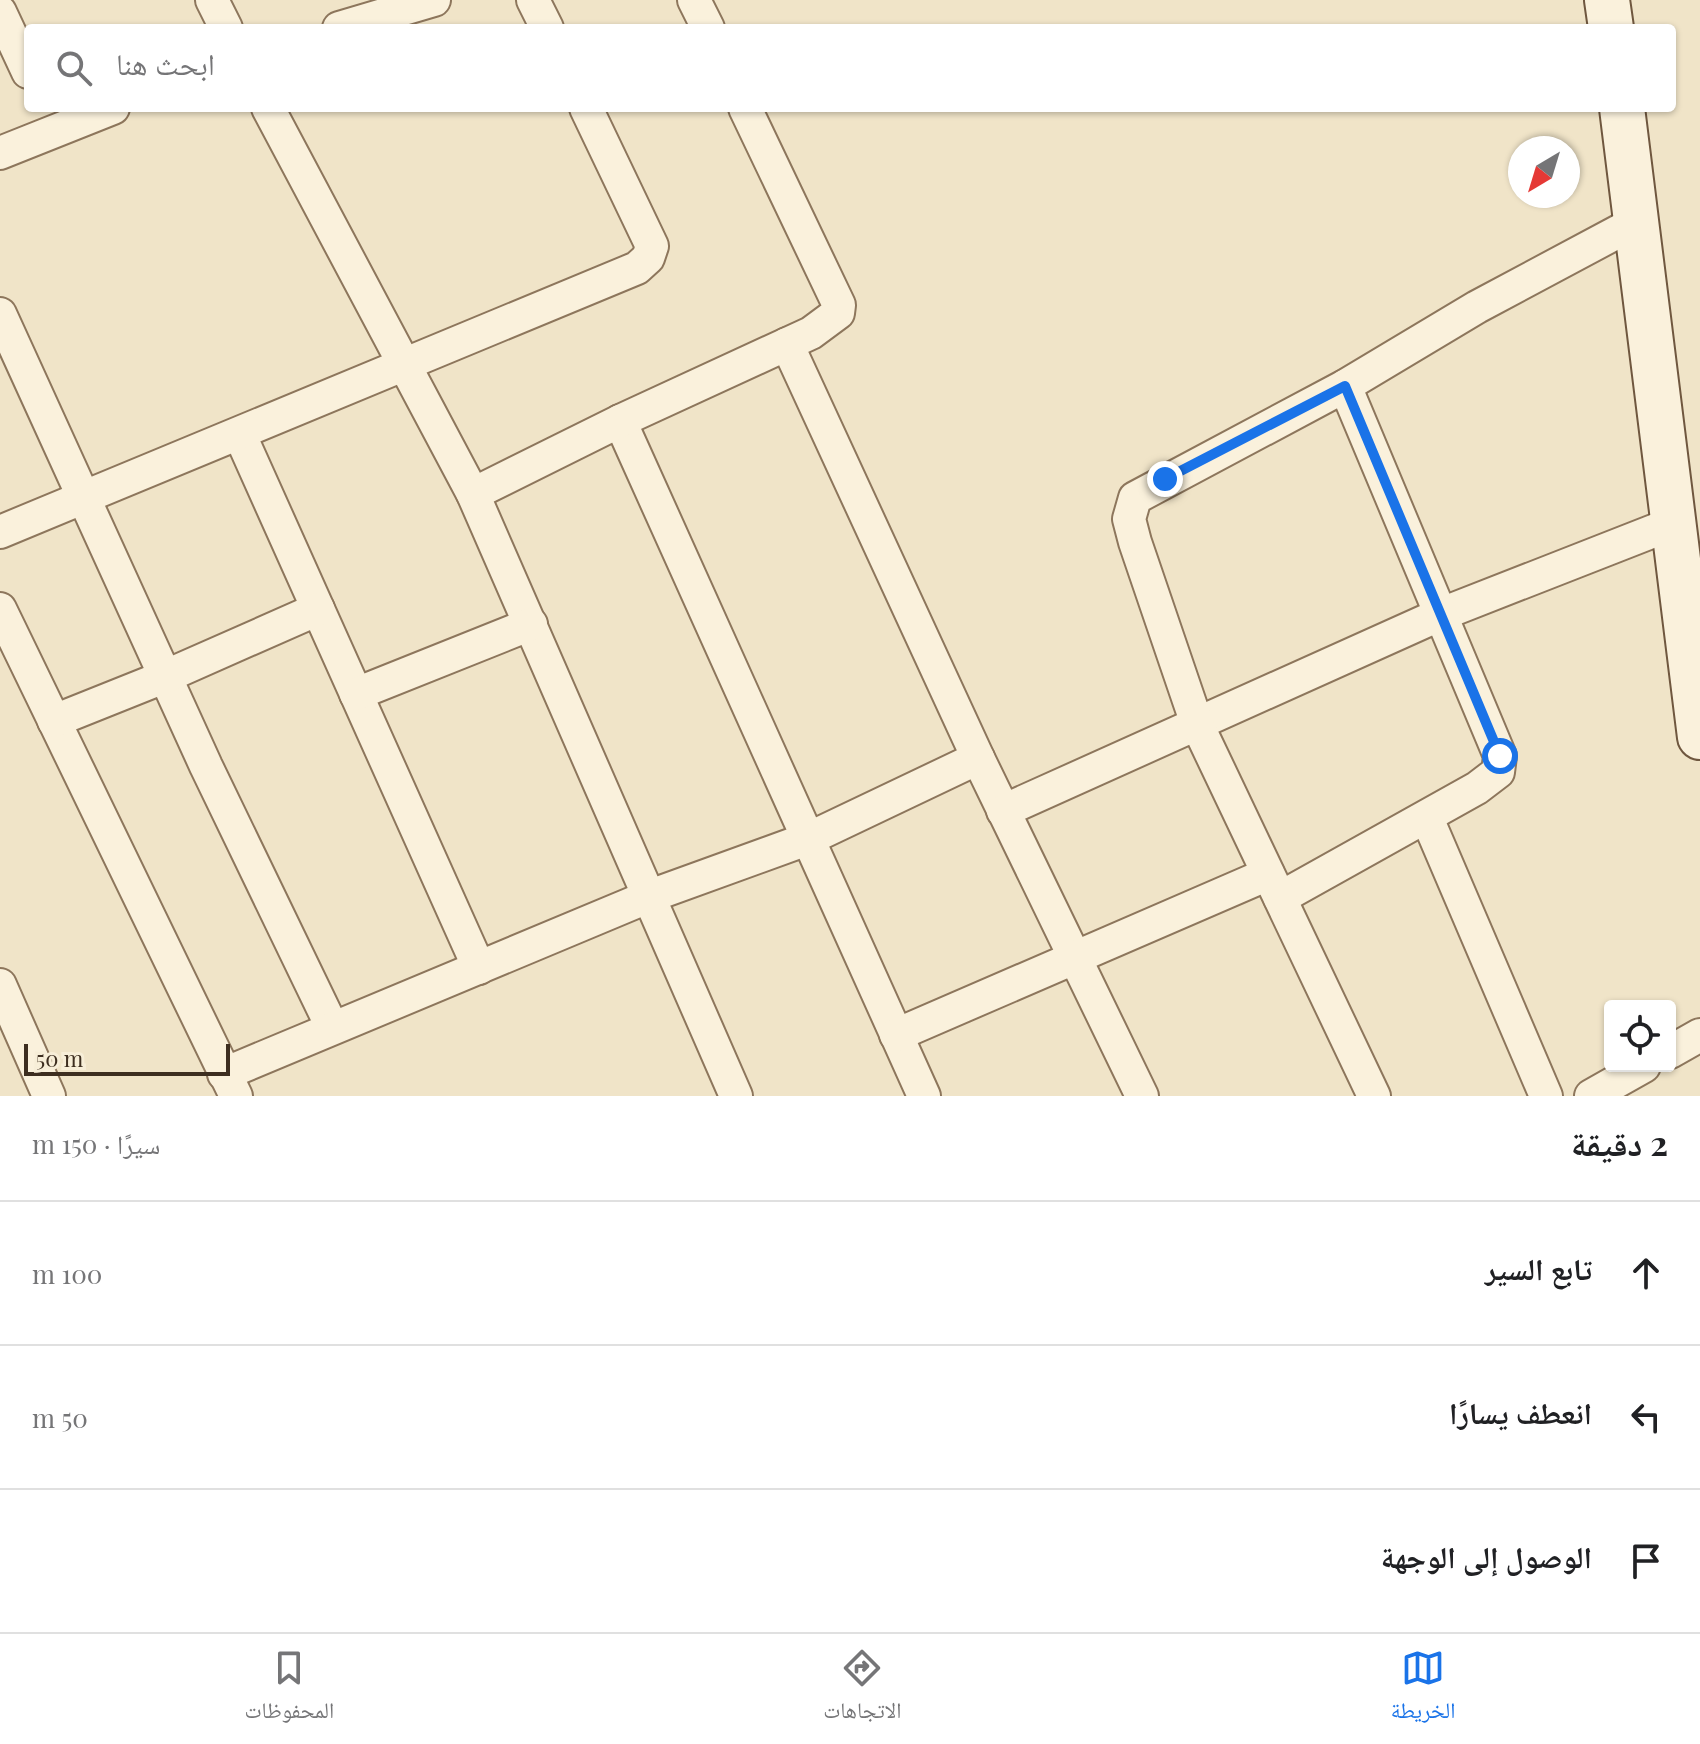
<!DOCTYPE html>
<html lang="ar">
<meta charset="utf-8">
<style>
body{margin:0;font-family:"Playfair Display","Noto Naskh Arabic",serif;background:#f2f2f2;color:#202124;direction:rtl}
.controls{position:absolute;right:24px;bottom:24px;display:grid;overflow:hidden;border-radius:8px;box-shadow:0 2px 6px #0004}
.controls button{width:72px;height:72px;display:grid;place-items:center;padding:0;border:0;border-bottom:2px solid #e0e0e0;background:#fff;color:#202124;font:40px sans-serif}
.compass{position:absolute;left:1508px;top:136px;width:72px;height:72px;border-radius:50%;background:#fff;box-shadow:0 2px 6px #0004;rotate:218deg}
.scale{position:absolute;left:24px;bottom:20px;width:206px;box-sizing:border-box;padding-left:8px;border:4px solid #3d2e20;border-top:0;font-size:22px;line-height:28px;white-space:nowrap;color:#3d2e20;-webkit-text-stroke:6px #f7eed8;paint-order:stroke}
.stop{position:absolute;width:24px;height:24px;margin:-18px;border:6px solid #1a73e8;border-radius:50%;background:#fff}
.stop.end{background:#1a73e8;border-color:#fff;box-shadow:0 2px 8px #0008}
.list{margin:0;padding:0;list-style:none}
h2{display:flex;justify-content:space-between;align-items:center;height:104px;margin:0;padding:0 32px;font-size:34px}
h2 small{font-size:26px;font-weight:400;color:#757577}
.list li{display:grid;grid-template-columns:52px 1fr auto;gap:24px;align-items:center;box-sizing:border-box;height:144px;padding:0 32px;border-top:2px solid #e0e0e0}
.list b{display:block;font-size:30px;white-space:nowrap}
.list em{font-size:26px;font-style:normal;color:#757577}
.icon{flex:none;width:44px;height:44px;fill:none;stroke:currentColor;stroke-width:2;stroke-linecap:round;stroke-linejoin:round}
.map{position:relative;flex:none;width:1700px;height:1096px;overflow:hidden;direction:ltr}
.search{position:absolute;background:#fff;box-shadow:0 2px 6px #0004;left:24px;right:24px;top:24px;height:88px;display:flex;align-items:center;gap:20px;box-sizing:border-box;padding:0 28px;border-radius:8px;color:#757577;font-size:30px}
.sheet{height:536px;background:#fff}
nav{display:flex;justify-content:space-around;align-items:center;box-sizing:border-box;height:112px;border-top:2px solid #e0e0e0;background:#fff;font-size:22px;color:#757577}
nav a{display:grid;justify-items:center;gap:4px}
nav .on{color:#1a73e8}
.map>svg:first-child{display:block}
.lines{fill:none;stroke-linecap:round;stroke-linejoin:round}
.street-casing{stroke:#8d765c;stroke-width:36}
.secondary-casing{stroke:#6f573f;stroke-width:48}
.street{stroke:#faf1dc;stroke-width:32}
.secondary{stroke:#faf1dc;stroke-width:44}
.route{stroke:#1a73e8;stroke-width:10}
</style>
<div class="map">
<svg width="1700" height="1096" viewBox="0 0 1700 1096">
<rect width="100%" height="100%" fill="#f0e4c8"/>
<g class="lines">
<g class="street-casing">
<g id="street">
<polyline points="212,0 226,28"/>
<polyline points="533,0 547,28"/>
<polyline points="694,0 708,28"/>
<polyline points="0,12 28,72"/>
<polyline points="339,28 434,0"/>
<polyline points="268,108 473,494 736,1096"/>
<polyline points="0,153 113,108"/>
<polyline points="0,314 206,766 332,1027"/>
<polyline points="787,344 978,758 1142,1096"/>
<polyline points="620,421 924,1096"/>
<polyline points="240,435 479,968"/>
<polyline points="473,494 620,421 811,333 838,313 839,305 745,108"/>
<polyline points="0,532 637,268 648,258 652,246 586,108"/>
<polyline points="0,609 236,1096"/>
<polyline points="356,694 531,624"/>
<polyline points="54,721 164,677 318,609"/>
<polyline points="1003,811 1439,615 1674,523"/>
<polyline points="1427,818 1546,1096"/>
<polyline points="1280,898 1477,788 1498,772 1500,756 1345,386"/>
<polyline points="0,985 49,1096"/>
<polyline points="896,1035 1268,874"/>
<polyline points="1670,1052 1700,1035"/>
<polyline points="224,1074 650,896 810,838 978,758"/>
<polyline points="1374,1096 1197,724 1135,542 1129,519 1135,498 1345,386 1477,307 1638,221"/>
<polyline points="1591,1096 1644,1066"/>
</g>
</g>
<g class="secondary-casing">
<g id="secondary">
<polyline points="1607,0 1611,28"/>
<polyline points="1622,108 1700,737"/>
</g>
</g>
<use href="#street" class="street"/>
<use href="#secondary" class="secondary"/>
</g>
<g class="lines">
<polyline class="route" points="1165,479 1345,386 1500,756"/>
</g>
</svg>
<div class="controls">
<button><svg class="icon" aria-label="locate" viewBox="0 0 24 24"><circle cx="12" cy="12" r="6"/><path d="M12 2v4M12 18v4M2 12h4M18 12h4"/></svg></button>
</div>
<svg class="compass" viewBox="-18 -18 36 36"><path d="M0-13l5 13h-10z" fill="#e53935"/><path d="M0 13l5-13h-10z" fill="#757577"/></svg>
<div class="scale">50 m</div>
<div class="stop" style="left:1500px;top:756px"></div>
<div class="stop end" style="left:1165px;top:479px"></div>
<div class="search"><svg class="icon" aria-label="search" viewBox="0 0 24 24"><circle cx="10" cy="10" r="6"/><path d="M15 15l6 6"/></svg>ابحث هنا</div>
</div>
<section class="sheet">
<h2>2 دقيقة<small>سيرًا · 150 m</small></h2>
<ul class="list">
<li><svg class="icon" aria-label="ahead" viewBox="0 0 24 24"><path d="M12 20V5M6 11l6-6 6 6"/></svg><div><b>تابع السير</b></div><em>100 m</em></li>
<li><svg class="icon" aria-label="left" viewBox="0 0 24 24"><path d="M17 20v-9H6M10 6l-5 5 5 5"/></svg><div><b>انعطف يسارًا</b></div><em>50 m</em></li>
<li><svg class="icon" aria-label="arrive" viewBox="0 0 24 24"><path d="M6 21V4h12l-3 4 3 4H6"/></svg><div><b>الوصول إلى الوجهة</b></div></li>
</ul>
</section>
<nav>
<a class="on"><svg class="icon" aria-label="map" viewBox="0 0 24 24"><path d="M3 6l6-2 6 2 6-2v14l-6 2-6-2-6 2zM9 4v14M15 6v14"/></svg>الخريطة</a>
<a><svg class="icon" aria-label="directions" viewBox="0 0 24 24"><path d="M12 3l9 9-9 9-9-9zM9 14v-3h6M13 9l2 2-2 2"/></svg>الاتجاهات</a>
<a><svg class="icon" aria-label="saved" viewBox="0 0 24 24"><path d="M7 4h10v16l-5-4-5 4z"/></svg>المحفوظات</a>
</nav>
